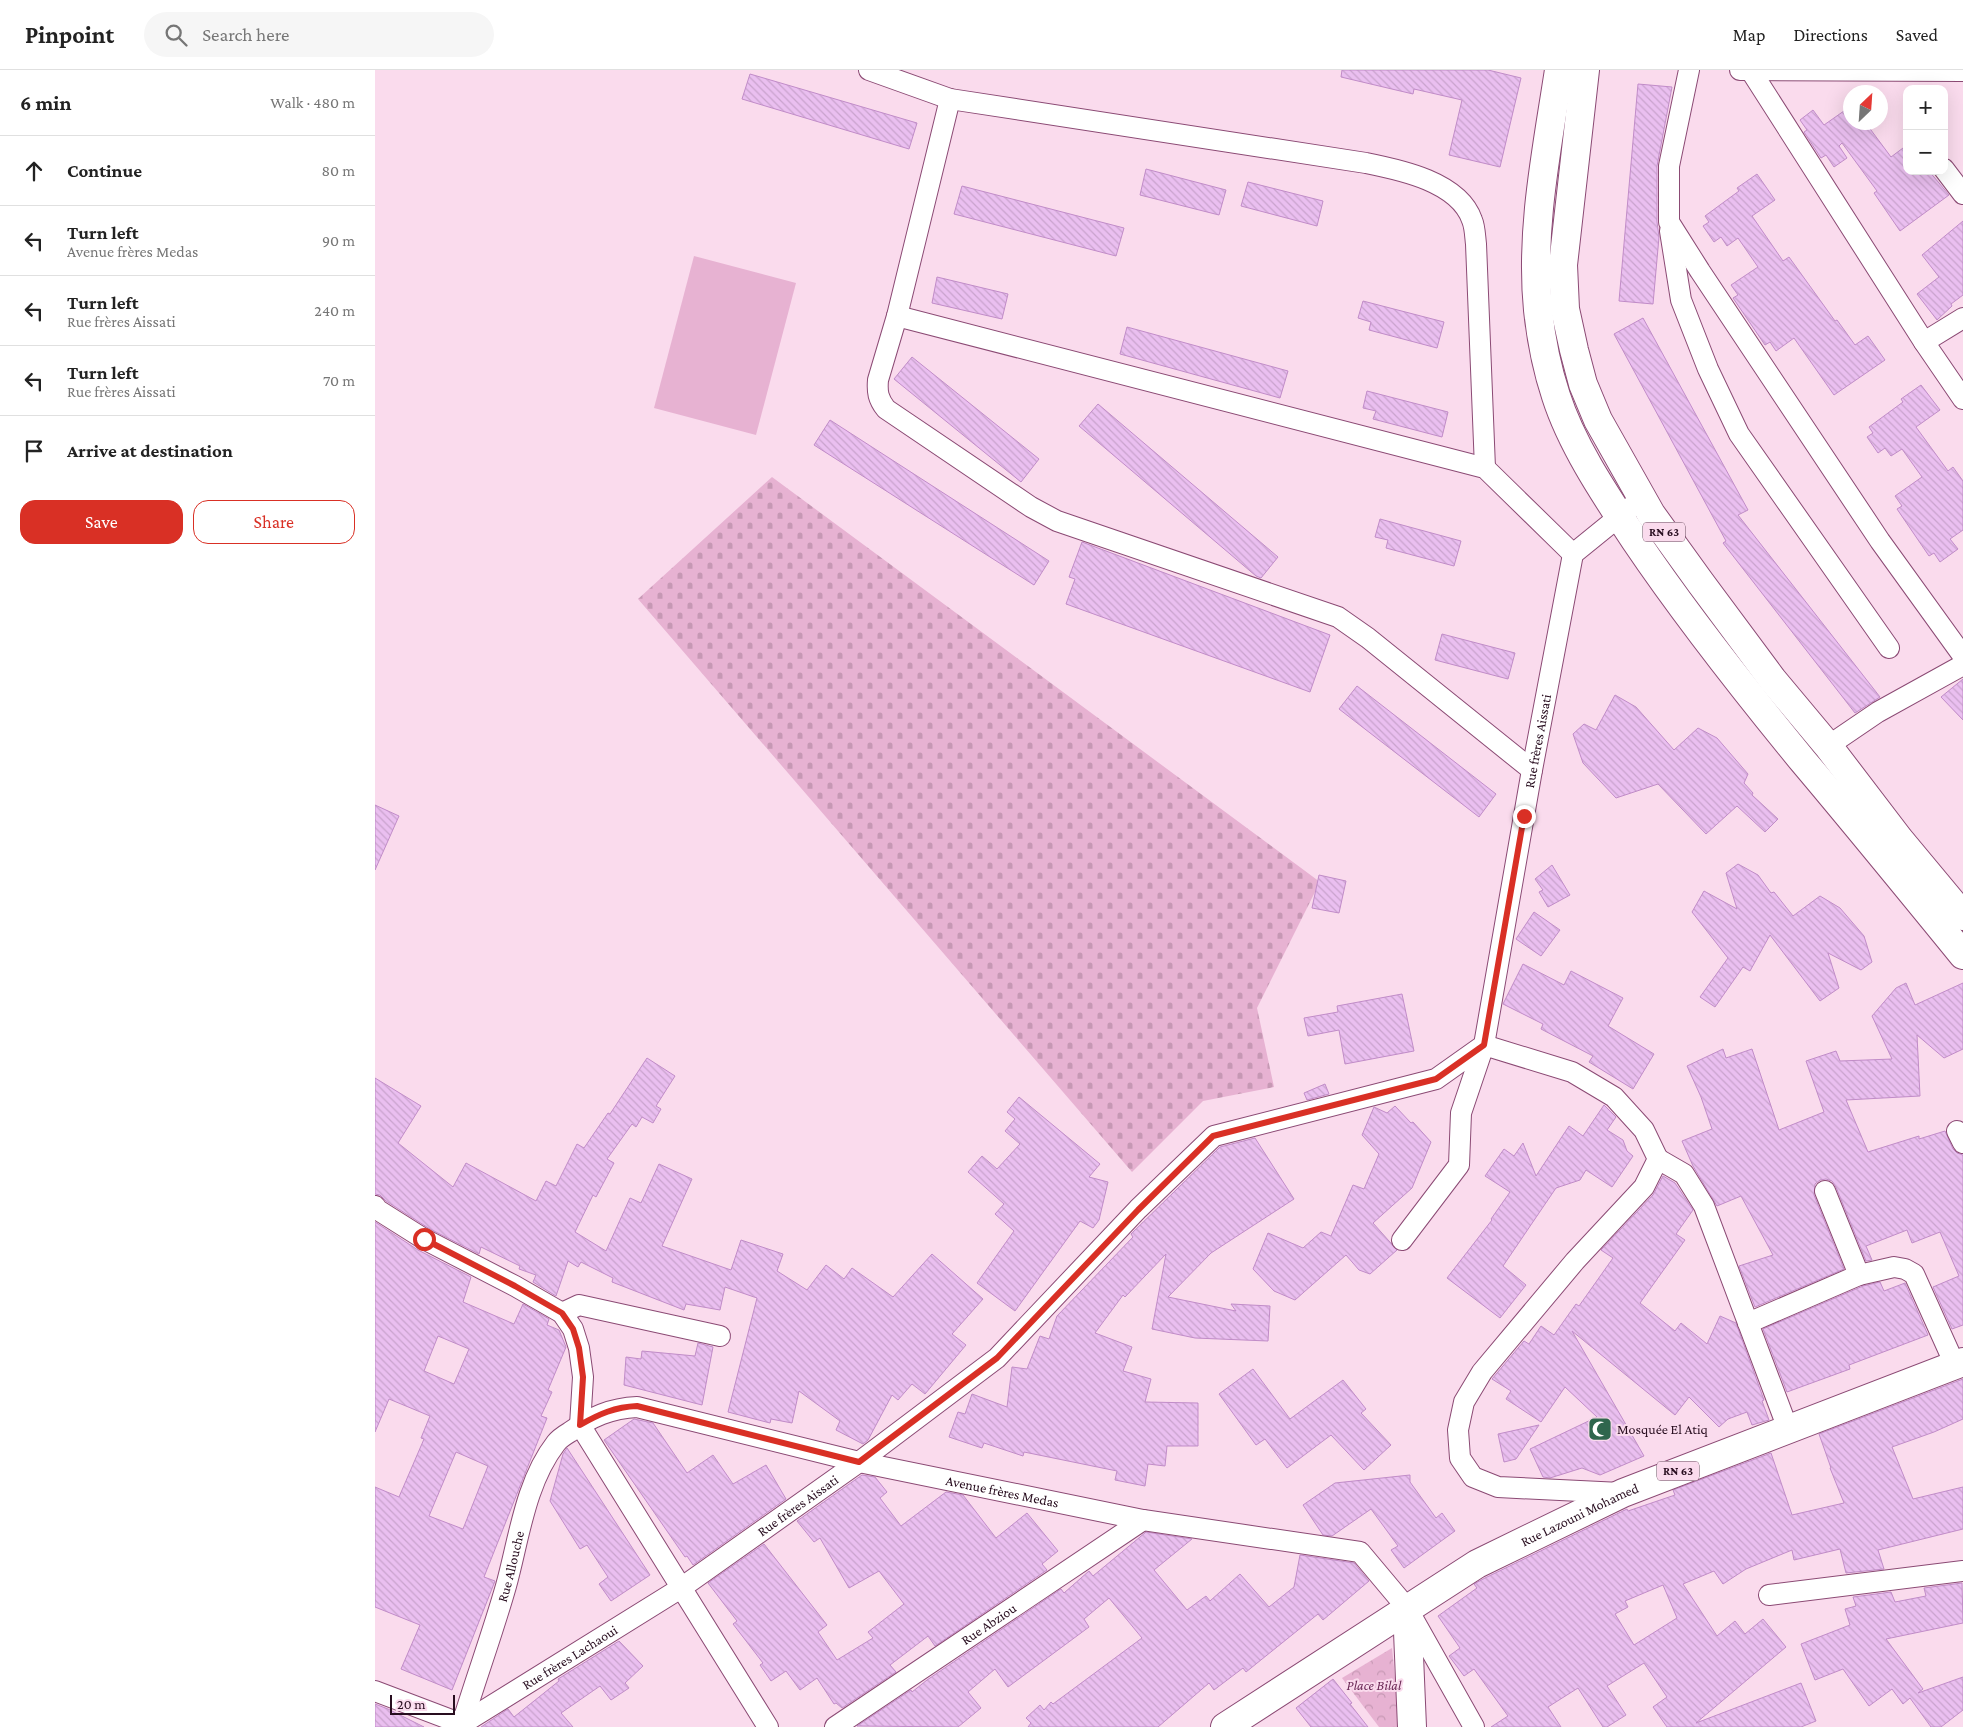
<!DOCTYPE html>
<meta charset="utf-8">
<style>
body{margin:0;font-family:"Crimson Pro",serif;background:#f6f6f6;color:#222}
.controls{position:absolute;right:15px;top:15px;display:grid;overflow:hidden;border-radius:10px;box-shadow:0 5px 20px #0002}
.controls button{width:45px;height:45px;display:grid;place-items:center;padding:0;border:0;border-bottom:1px solid #e0e0e0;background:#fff;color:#222;font:25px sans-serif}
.compass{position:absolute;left:1468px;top:15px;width:45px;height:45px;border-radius:50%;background:#fff;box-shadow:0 5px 20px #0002;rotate:25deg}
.scale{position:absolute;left:15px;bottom:12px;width:65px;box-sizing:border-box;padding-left:5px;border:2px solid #280d1f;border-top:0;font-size:14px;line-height:18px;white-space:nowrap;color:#280d1f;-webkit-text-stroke:4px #fadbed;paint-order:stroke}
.stop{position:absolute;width:15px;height:15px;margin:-11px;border:4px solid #d93025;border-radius:50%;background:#fff}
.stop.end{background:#d93025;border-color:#fff;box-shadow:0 1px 5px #0008}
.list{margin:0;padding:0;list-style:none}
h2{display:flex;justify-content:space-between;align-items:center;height:65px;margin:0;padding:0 20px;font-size:21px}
h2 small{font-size:16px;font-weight:400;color:#767676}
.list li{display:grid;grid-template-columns:32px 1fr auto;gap:15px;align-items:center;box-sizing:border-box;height:70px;padding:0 20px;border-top:1px solid #e0e0e0}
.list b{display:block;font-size:19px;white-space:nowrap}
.list p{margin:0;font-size:16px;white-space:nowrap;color:#767676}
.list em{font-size:16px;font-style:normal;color:#767676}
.actions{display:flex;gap:10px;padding:15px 20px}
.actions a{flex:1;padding:11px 0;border:1px solid #d93025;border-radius:15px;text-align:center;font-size:18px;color:#d93025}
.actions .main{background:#d93025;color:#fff}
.icon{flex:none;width:28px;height:28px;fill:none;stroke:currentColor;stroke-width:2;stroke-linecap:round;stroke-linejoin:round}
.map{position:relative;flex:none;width:1588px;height:1657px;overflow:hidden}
header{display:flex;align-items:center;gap:30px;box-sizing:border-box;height:70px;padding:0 25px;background:#fff;border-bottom:1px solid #e0e0e0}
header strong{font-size:24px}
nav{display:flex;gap:28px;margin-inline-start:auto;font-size:18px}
.search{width:350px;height:45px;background:#f6f6f6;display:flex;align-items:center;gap:12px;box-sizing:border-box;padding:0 18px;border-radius:28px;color:#767676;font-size:19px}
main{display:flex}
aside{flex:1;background:#fff}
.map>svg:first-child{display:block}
.forest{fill:url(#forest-crowns)}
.cemetery{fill:url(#cemetery-stones)}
.pitch{fill:#e7b2d2}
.building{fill:url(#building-back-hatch);stroke:#c18cc8;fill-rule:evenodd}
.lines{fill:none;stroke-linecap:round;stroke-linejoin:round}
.street-casing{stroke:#8b4a74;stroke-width:22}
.secondary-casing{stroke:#8b4a74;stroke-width:30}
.primary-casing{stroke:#8b4a74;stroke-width:30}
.street{stroke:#fff;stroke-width:20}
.secondary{stroke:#fff;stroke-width:28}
.primary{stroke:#fff;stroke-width:28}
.route{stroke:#d93025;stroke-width:6}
.labels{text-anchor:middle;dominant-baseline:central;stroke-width:4;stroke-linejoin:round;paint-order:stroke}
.shield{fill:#fadbed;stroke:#674b5d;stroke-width:1}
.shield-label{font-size:12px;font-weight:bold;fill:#280d1f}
.street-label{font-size:14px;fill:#280d1f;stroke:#fadbed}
.poi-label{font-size:14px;fill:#280d1f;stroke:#fadbed;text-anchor:start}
.park-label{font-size:14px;font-style:italic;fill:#6b2856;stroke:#fadbed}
</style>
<header>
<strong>Pinpoint</strong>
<div class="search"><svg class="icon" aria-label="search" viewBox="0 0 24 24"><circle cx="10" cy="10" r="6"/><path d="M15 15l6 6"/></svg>Search here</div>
<nav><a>Map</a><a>Directions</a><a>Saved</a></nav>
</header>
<main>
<aside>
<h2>6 min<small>Walk · 480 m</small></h2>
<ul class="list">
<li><svg class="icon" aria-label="ahead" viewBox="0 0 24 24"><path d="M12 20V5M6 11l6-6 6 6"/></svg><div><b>Continue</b></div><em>80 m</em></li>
<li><svg class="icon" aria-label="left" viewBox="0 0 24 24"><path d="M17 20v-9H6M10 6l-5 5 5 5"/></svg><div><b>Turn left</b><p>Avenue frères Medas</p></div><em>90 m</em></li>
<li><svg class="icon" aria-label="left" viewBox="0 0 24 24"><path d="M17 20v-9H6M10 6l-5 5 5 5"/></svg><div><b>Turn left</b><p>Rue frères Aissati</p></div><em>240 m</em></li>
<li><svg class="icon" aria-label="left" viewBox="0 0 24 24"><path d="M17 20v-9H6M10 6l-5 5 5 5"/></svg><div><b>Turn left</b><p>Rue frères Aissati</p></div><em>70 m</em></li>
<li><svg class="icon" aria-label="arrive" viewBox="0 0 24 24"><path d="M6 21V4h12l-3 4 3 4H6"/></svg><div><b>Arrive at destination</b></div></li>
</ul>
<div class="actions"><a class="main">Save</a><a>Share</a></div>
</aside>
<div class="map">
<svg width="1588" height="1657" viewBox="0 0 1588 1657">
<defs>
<pattern id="forest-crowns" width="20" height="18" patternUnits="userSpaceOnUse" patternTransform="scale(1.25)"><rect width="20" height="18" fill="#e7b2d2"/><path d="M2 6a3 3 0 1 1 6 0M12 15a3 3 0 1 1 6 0" fill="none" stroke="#c698b4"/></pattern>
<pattern id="cemetery-stones" width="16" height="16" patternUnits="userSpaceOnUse" patternTransform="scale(1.25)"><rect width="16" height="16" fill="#e7b2d2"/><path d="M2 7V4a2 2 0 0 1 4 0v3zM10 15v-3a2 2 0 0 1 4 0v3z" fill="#c698b4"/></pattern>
<pattern id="building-back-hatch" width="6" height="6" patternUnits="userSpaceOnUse" patternTransform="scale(1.25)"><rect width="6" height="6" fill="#eabff0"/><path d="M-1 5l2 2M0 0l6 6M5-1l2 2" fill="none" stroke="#c9a3cd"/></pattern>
</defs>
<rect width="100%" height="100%" fill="#fadbed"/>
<polygon class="forest" points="1017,1578 1025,1657 1004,1657 967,1608"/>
<polygon class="cemetery" points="397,407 945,812 882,938 899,1017 828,1031 757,1102 263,529"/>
<polygon class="pitch" points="319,186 421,213 381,365 279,338"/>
<g class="building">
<polygon points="967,0 1113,0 1146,8 1125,97 1074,85 1087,30 1039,19 1038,24 966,7"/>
<polygon points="375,4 542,53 534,79 367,29"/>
<polygon points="1263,14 1297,17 1282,96 1282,152 1284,167 1278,234 1244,231"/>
<polygon points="1476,36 1476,52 1490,52 1516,87 1532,75 1532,101 1554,101 1574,125 1525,161 1499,123 1502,121 1467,73 1464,76 1472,88 1459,97 1451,85 1446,88 1429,62 1432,60 1425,50 1438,40 1449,55"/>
<polygon points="771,99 851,120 844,145 765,125"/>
<polygon points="1382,104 1400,130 1377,146 1408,191 1414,187 1460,251 1462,250 1480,275 1493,266 1510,290 1459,325 1419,268 1401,281 1395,272 1390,275 1358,228 1363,225 1356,215 1383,197 1363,168 1352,176 1346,167 1339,172 1328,156 1334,152 1330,146 1364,121 1362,118"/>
<polygon points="873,112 948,131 942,156 866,136"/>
<polygon points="587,116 749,158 741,186 579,144"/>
<polygon points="1588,151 1588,225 1576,234 1577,236 1562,250 1542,224 1564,207 1547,185"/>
<polygon points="562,207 633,224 627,249 557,233"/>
<polygon points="988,231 1069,252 1062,278 994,260 996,252 983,248"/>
<polygon points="1268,248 1373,440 1363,445 1505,627 1480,643 1348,473 1351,471 1239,264"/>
<polygon points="752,257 913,301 905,328 745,284"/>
<polygon points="537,287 664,389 646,412 519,309"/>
<polygon points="1546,315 1565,340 1541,357 1573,401 1578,397 1588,411 1588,460 1575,469 1583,479 1565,492 1559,483 1554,486 1522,439 1527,436 1520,426 1547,407 1527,379 1516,386 1510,378 1503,383 1492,367 1498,363 1494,357 1528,332 1526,329"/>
<polygon points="992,321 1073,342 1067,367 998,349 1001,341 988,338"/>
<polygon points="723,334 903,487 886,508 881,506 704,356"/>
<polygon points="455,350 674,491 659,515 439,375"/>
<polygon points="1005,449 1086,471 1079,496 1011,478 1013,470 1000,467"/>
<polygon points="707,472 955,565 935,622 691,534 700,509 694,507"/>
<polygon points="1067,564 1140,583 1133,609 1060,590"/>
<polygon points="1588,609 1588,650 1566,627"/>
<polygon points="982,616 1121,724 1104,747 964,639"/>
<polygon points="1240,625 1261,637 1299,680 1323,658 1342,668 1373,704 1369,713 1378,723 1377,725 1403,749 1390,762 1362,736 1331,764 1283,714 1241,728 1208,693 1198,664 1209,654 1221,660"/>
<polygon points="0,735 24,746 0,800"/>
<polygon points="1363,794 1383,805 1396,823 1399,822 1418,846 1445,826 1465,838 1489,866 1497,892 1486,900 1453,883 1464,918 1445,931 1395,865 1375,901 1368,897 1340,937 1325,927 1353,888 1317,842 1329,821 1362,839 1351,803"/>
<polygon points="1177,795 1195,825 1173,837 1164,822 1168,820 1160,809"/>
<polygon points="944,805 971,811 964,843 937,838"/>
<polygon points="1159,842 1185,860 1166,886 1141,869"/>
<polygon points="1148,894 1189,915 1196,901 1248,928 1233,956 1279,984 1258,1019 1214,992 1218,986 1166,959 1168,954 1128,934"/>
<polygon points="1531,913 1540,935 1588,913 1588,979 1569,988 1542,965 1545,1026 1471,1030 1493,1082 1544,1066 1544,1069 1570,1061 1578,1079 1582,1083 1588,1085 1588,1255 1577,1259 1558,1217 1584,1206 1565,1162 1537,1173 1532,1160 1491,1176 1497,1190 1491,1191 1461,1117 1457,1111 1451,1109 1445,1110 1440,1114 1439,1125 1469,1199 1380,1237 1364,1196 1398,1185 1366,1126 1342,1136 1318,1096 1307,1071 1337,1059 1326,1027 1312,996 1348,979 1351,988 1377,979 1404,1060 1449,1042 1431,991 1461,981 1465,991 1517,989 1497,946 1521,918"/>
<polygon points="1027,924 1039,981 970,994 964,960 933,966 929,948 963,942 962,936"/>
<polygon points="272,988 300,1006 281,1036 286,1039 278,1053 267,1047 261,1057 257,1054 232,1089 239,1093 221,1127 218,1125 200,1162 231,1181 255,1128 266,1133 284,1094 317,1109 287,1176 356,1200 366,1170 408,1184 402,1201 432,1220 451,1195 469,1209 477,1198 518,1227 557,1184 608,1229 577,1264 591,1275 550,1324 537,1314 523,1330 517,1325 493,1370 488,1374 461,1360 465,1351 424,1321 417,1353 396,1349 395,1353 353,1342 382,1228 350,1217 345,1240 311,1234 309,1240 237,1212 238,1208 206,1192 203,1197 193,1191 181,1226 158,1212 161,1205 144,1199 145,1196 106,1177 104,1184 55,1159 11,1131 5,1125 0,1124 0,1008 46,1036 23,1073 78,1117 91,1093 161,1131 171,1111 181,1116 202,1074 209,1078 233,1043 235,1044"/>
<polygon points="950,1014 954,1024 932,1030 929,1023"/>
<polygon points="644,1027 725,1094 714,1107 733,1112 724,1150 718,1158 705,1151 640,1241 602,1213 639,1161 620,1144 629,1134 593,1102 607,1086 622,1099 645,1074 630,1061 640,1049 632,1042"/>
<polygon points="1229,1035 1241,1047 1232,1060 1248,1070 1252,1081 1258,1086 1237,1117 1211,1100 1205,1110 1181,1118 1128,1196 1151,1215 1125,1248 1072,1208 1117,1150 1116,1149 1135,1122 1110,1106 1129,1079 1139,1086 1148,1073 1161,1106 1194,1056 1208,1066"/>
<polygon points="1020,1036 1036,1053 1038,1052 1056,1072 1037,1118 998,1153 1022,1180 995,1204 984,1200 971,1185 920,1230 899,1221 878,1199 893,1163 928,1178 946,1162 956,1166 978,1115 989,1119 1004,1084 987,1065 999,1037 1012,1043"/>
<polygon points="880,1068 919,1129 836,1183 793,1227 861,1241 856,1234 895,1236 893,1271 820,1268 777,1259 791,1184 750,1227 748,1225 720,1263 757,1277 748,1301 776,1309 770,1332 823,1333 823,1376 792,1376 790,1396 773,1394 770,1416 740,1410 742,1401 649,1382 648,1386 609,1373 607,1378 574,1367 583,1342 590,1344 597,1324 632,1337 637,1297 652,1299 665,1266 674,1269 682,1246 758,1167 756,1164 845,1077"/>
<polygon points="1288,1106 1300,1113 1318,1140 1301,1164 1310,1170 1265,1233 1300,1261 1306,1253 1332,1274 1345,1246 1361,1253 1389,1330 1387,1331 1394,1350 1377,1355 1372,1342 1353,1349 1344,1357 1314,1327 1300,1345 1197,1261 1269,1386 1225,1405 1207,1398 1175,1408 1168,1407 1155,1379 1222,1347 1190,1317 1166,1352 1131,1329 1136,1321 1117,1309 1149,1271 1154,1274 1166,1256 1179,1265 1201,1234 1204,1236 1238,1188 1226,1180 1278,1125"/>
<path d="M 0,1152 L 43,1180 L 96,1207 L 88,1232 L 139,1254 L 148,1234 L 174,1249 L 172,1255 L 184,1260 L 191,1277 L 173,1320 L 177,1322 L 166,1346 L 172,1348 L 109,1507 L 120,1511 L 77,1620 L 26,1599 L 45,1555 L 0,1537 L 0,1417 L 24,1427 L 49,1369 L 46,1368 L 55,1346 L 14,1329 L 0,1362 ZM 63,1266 L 94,1279 L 79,1314 L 49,1301 ZM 81,1382 L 113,1396 L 88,1459 L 54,1446 Z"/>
<polygon points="1505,1212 1509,1221 1530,1213 1553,1265 1474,1295 1475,1299 1412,1322 1388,1259 1488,1216"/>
<polygon points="323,1273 338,1277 327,1335 249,1315 251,1287 266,1289 267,1281 320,1286"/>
<polygon points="878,1299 915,1349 968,1310 991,1339 986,1343 1016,1375 989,1400 956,1365 912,1398 890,1369 881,1375 844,1324"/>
<path d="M 1588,1309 L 1588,1349 L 1559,1362 L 1517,1377 L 1538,1429 L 1588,1417 L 1588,1459 L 1503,1480 L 1509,1499 L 1471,1503 L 1465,1479 L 1419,1490 L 1417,1480 L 1371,1499 L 1348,1514 L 1339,1501 L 1308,1514 L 1342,1566 L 1360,1551 L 1370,1564 L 1388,1549 L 1411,1577 L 1321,1653 L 1426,1613 L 1441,1651 L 1426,1657 L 1292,1657 L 1278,1637 L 1292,1627 L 1269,1593 L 1232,1616 L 1251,1645 L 1232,1657 L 1228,1657 L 1203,1618 L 1173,1637 L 1186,1657 L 1116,1657 L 1133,1646 L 1099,1599 L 1089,1606 L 1074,1586 L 1085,1578 L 1063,1546 L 1102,1518 L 1099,1514 L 1110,1508 L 1252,1439 L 1253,1441 L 1300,1425 L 1298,1420 L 1396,1383 L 1417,1445 L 1469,1433 L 1455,1398 L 1456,1398 L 1444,1364 ZM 1288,1515 L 1302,1548 L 1259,1575 L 1240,1544 L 1253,1537 L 1250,1531 Z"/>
<polygon points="259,1349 278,1353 312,1403 338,1385 358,1414 391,1395 411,1429 318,1495 312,1486 310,1487 229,1370"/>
<polygon points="1164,1355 1141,1389 1129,1392 1123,1364"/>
<polygon points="192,1378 275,1505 236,1531 224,1514 233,1507 212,1475 205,1479 175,1431 188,1384"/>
<polygon points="487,1405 500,1407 512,1422 505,1428 526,1456 571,1422 588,1425 621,1468 652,1443 683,1481 667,1494 672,1500 560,1576 553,1566 515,1595 521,1602 467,1638 461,1633 459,1634 442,1608 425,1620 411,1601 396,1611 385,1595 388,1593 358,1554 362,1551 333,1513 389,1474 452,1555 443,1562 462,1590 498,1568 493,1562 529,1534 504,1501 474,1518 445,1468 439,1472 422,1451"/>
<polygon points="1035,1405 1035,1412 1061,1448 1067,1443 1080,1461 1029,1498 1016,1480 1023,1476 996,1439 957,1466 948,1465 928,1435 960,1413"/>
<polygon points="771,1462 817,1469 779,1500 812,1540 831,1526 835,1531 865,1504 894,1537 919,1517 925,1485 979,1493 994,1511 948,1550 943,1544 871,1602 868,1598 839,1620 834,1613 783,1657 653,1657 656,1653 651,1648 665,1635 669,1640 676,1632 678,1634 767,1568 734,1528 709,1549 714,1557 633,1617 620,1599 593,1622 606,1638 583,1657 482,1656 536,1620 537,1622 552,1610 686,1519 689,1523 714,1501 718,1506"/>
<polygon points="1587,1513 1588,1553 1511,1569 1548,1619 1543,1623 1588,1607 1588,1640 1566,1657 1556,1657 1535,1628 1528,1634 1517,1619 1494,1636 1468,1599 1440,1610 1426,1574 1475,1555 1470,1539 1481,1536 1478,1527 1516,1522 1520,1532 1551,1526 1549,1518"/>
<polygon points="244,1571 268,1596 250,1613 254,1618 236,1630 225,1616 186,1643 198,1657 106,1657 133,1639 139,1647 184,1611 183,1609"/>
<polygon points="958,1609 977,1633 975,1634 993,1657 936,1657 921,1638"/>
<polygon points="0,1634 13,1639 49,1657 0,1657"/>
</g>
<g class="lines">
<g class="street-casing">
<g id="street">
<path d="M 494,0 L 575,29 L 991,93 C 1026,100 1084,112 1097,150 C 1100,157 1100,166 1101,174 L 1110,398"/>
<polyline points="1314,0 1294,96 1294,152 1325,201 1505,471 1588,586"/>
<polyline points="1365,0 1588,1"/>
<polyline points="1376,1 1549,272 1588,329"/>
<path d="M 575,29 L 522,246 L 503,310 C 502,322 503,329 511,339 L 656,437 L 682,451 L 963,547 L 993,568 L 1157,700"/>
<polyline points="1569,99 1588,124"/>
<polyline points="1295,161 1306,230 1333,299 1364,364 1514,578"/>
<polyline points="522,246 1110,398 1198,484"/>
<polyline points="1549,272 1588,248"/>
<polyline points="1453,676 1503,642 1588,595"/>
<polyline points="1582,1061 1588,1073"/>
<polyline points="1283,1089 1309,1104 1329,1136 1413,1359"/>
<polyline points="1450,1121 1484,1205"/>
<polyline points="0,1136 3,1140 49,1169 140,1216 187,1243 198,1259 204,1278 208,1307 205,1355 393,1657"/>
<polyline points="1027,1170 1084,1095 1086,1043 1109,975 1197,1002 1239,1027 1269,1060 1283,1089 1269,1117 1200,1191 1107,1302 1089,1332 1083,1360 1085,1388 1098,1407 1123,1417 1246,1423"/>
<polyline points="187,1243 204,1235 345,1266"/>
<polyline points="1373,1253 1484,1205 1519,1197 1530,1199 1539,1204 1580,1295"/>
<polyline points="1394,1525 1588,1501"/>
<path id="s1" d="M 0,1621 L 87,1654 C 101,1608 118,1562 131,1516 C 144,1469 150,1413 181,1373 C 184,1369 190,1365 195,1362 C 216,1347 236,1338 262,1337 L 484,1392 L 768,1450 L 985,1482 L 1032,1538 L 1099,1657"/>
<path id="s2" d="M 86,1657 L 87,1654 L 306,1518 L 484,1392 L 622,1288 L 763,1139 L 839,1066 L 1061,1009 L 1109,975 L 1157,700 L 1198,484 L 1267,428"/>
<path id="s3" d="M 460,1657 L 768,1450"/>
</g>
</g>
<g class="secondary-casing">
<polyline id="secondary" points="1032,1538 1037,1657"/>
</g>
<g class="primary-casing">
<g id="primary">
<path d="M 1184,0 C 1172,79 1155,160 1163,240 C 1166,268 1172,299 1181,326 C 1197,376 1231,426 1260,470 C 1312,547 1369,619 1428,691 C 1482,755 1535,820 1588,885"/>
<polyline points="1210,0 1188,195 1190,239 1199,280 1208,314 1223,350 1276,444 1325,512 1397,609 1453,676 1524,769 1588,846"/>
<path id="s4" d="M 850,1657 L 1102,1494 L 1248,1423 L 1588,1292"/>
</g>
</g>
<use href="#street" class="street"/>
<use href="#secondary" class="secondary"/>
<use href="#primary" class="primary"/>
</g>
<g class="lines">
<path class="route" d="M 49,1169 L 140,1216 L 187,1243 L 198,1259 L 204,1278 L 208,1307 L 205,1355 C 224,1344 240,1337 262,1336 L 484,1392 L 622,1288 L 763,1140 L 838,1066 L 1061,1009 L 1109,975 L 1149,746"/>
</g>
<defs>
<g id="mosque-square" transform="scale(1.25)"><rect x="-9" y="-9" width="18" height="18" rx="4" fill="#2f664d" stroke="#fadbed"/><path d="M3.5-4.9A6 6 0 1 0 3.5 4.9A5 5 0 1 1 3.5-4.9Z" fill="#fff"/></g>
</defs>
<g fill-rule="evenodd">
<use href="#mosque-square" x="1225" y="1359"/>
</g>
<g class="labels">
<g class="shield">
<rect x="1268" y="452.5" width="42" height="19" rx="4"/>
<rect x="1282" y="1391.5" width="42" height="19" rx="4"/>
</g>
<g class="shield-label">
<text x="1289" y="462">RN 63</text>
<text x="1303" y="1401">RN 63</text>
</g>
<g class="street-label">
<text stroke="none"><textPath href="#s2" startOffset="1559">Rue frères Aissati</textPath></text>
<text stroke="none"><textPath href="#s1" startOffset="856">Avenue frères Medas</textPath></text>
<text stroke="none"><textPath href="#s2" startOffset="404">Rue frères Aissati</textPath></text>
<text stroke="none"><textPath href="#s4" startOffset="414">Rue Lazouni Mohamed</textPath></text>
<text stroke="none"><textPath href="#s1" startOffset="258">Rue Allouche</textPath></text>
<text stroke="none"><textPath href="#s3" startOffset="185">Rue Abziou</textPath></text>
<text stroke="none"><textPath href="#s2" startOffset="130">Rue frères Lachaoui</textPath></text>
</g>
<g class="poi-label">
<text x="1242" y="1359">Mosquée El Atiq</text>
</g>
<g class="park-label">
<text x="999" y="1615">Place Bilal</text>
</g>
</g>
</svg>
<div class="controls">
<button>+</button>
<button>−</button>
</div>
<svg class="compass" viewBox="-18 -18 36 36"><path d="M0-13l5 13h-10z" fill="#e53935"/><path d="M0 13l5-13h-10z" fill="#767676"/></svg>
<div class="scale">20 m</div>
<div class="stop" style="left:49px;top:1169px"></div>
<div class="stop end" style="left:1149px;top:746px"></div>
</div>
</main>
